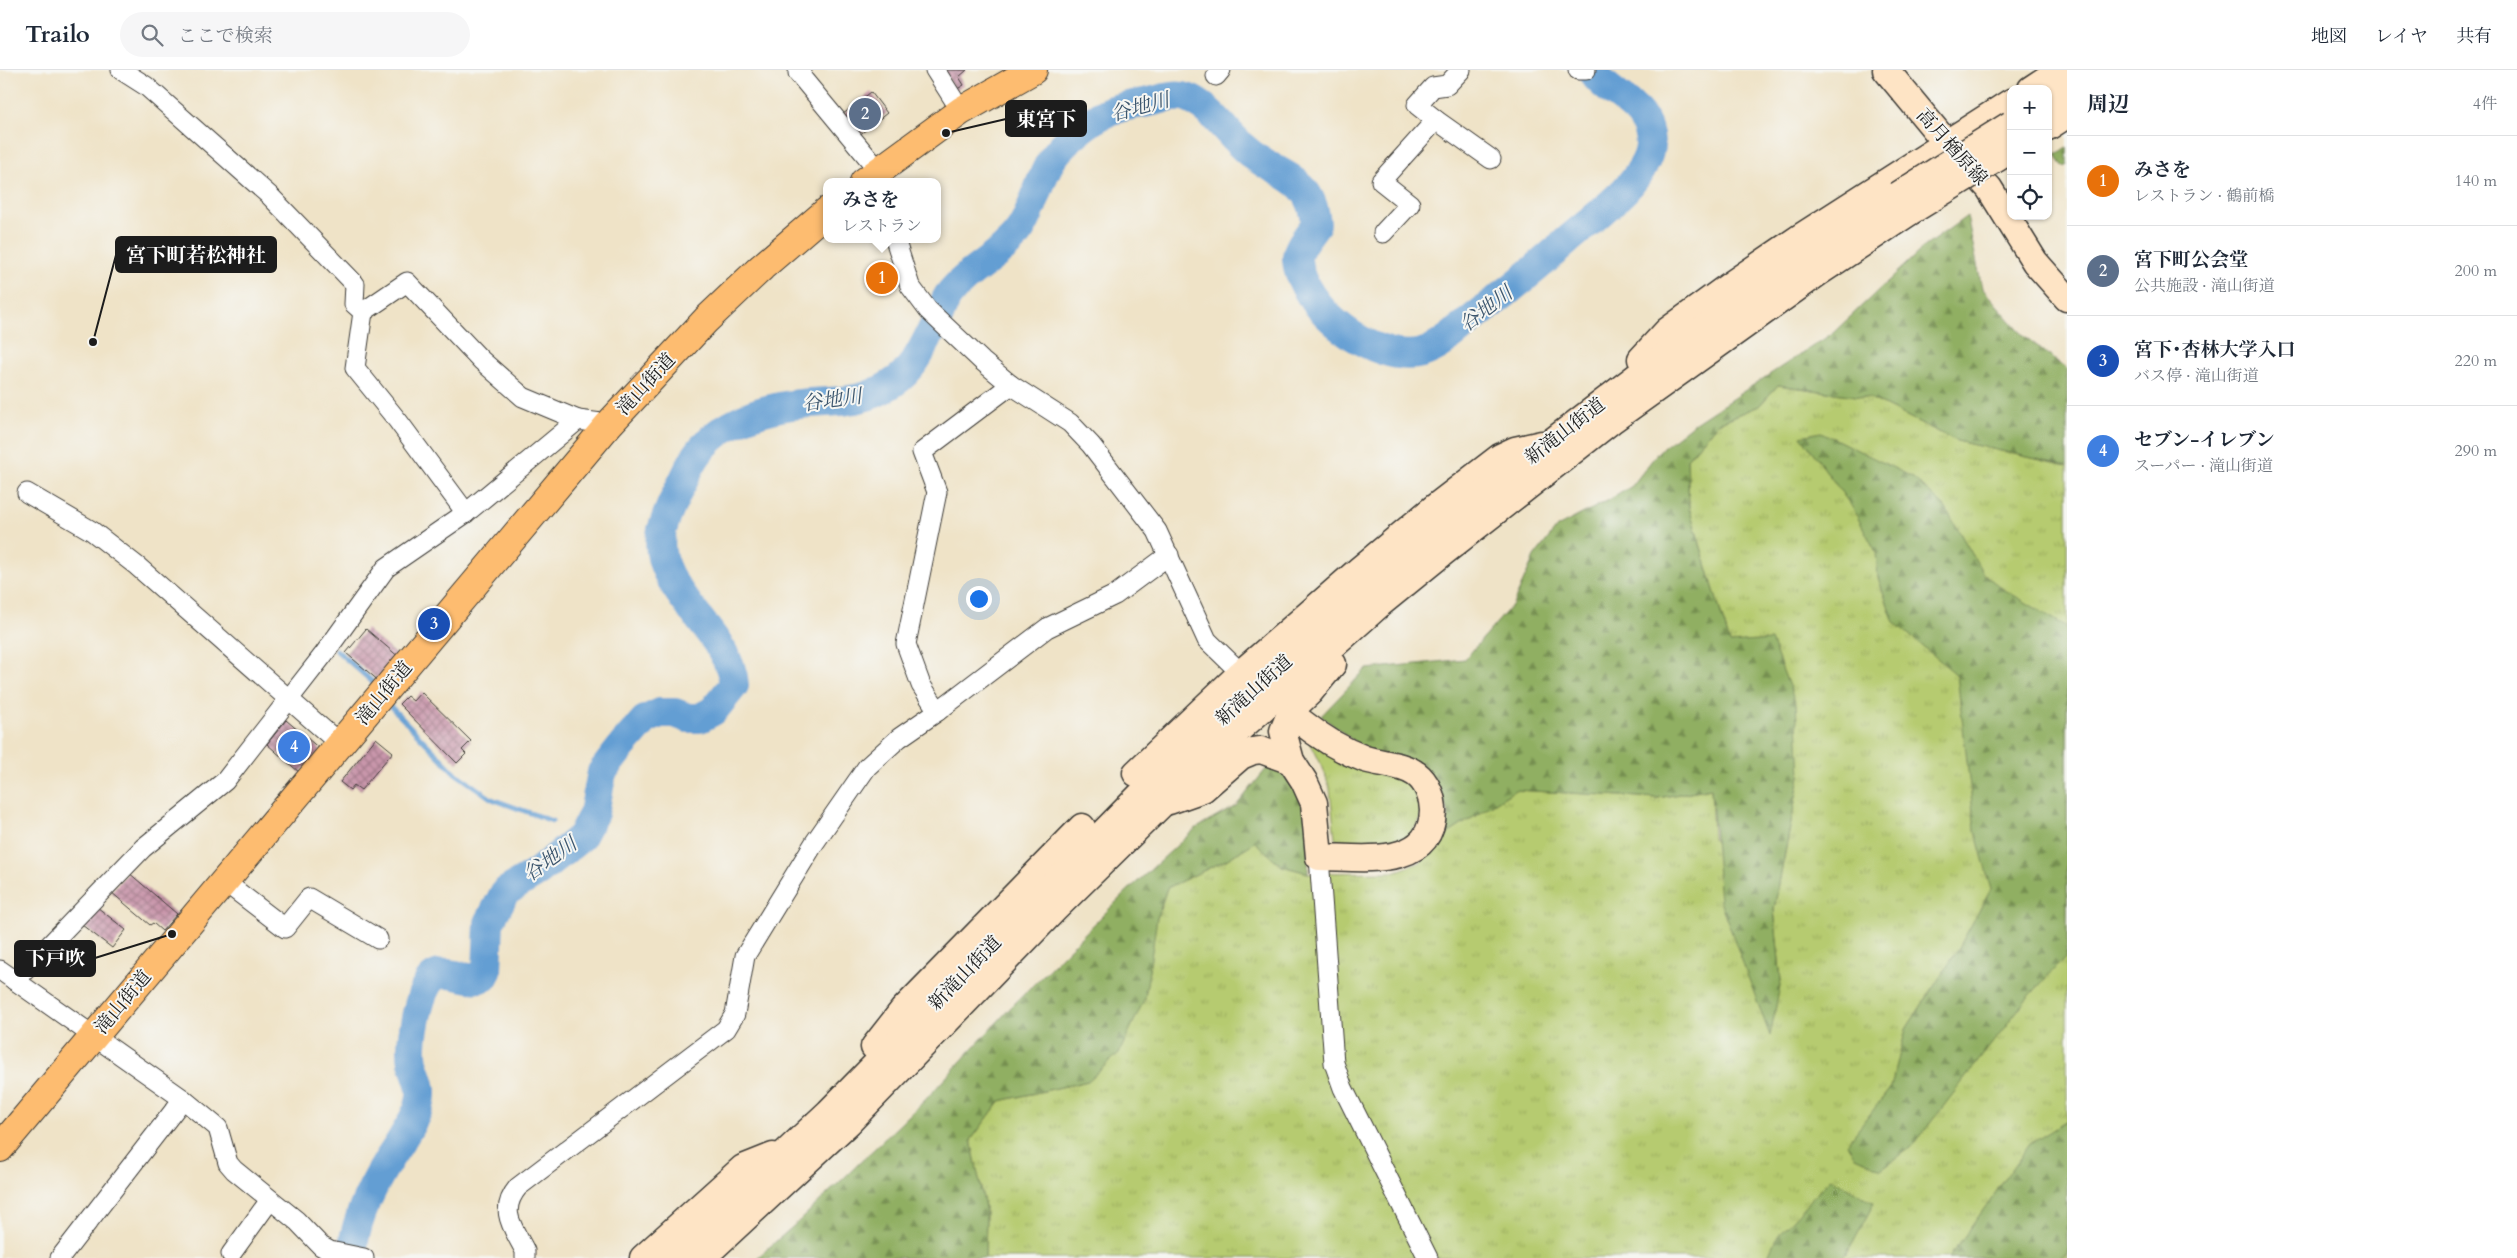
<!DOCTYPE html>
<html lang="ja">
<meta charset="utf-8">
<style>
body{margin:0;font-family:Cardo,"Noto Serif JP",serif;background:#f6f6f7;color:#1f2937}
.controls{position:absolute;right:15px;top:15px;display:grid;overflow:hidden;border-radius:10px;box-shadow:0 1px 4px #0004}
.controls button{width:45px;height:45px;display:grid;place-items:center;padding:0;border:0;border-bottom:1px solid #e0e1e3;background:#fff;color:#1f2937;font:25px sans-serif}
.you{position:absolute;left:978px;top:528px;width:18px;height:18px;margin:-12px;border:4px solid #fff;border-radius:50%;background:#1a73e8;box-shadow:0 0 0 8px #1a73e833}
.badge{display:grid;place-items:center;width:32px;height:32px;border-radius:50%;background:#1f6fb2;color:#fff;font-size:16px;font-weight:700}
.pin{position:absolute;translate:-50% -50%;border:2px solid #fff;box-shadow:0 1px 5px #0006}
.popup{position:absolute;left:823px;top:108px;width:118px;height:65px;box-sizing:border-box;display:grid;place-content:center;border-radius:10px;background:#fff;filter:drop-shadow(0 1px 4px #0005);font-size:16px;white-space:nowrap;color:#747a83}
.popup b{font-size:19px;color:#1f2937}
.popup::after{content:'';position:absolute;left:50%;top:100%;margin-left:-10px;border:10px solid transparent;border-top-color:#fff}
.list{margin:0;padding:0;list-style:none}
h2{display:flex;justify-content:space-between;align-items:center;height:65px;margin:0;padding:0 20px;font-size:21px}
h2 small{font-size:16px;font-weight:400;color:#747a83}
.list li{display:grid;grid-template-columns:32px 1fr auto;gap:15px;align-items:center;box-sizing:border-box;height:90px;padding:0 20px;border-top:1px solid #e0e1e3}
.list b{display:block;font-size:19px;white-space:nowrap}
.list p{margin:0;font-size:16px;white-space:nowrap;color:#747a83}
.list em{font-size:16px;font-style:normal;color:#747a83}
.icon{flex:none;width:28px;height:28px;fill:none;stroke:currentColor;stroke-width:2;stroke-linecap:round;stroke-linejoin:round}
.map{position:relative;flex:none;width:2067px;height:1188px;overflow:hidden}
header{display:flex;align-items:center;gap:30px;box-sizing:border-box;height:70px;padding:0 25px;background:#fff;border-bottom:1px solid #e0e1e3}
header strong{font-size:24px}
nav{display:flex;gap:28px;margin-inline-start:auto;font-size:18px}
.search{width:350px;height:45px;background:#f6f6f7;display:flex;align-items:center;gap:12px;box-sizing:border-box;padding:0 18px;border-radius:28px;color:#747a83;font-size:19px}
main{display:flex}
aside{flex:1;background:#fff}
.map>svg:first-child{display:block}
.grass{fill:url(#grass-tufts);stroke:#697446}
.forest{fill:url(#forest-firs);stroke:#56663f}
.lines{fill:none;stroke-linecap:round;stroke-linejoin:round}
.stream{stroke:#639ed3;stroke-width:5}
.river{stroke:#639ed3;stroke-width:30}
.building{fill:url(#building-cross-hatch)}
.minor-casing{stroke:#3c3a36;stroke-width:21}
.secondary-casing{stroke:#3c3a36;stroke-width:29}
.trunk-casing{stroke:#3c3a36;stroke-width:30}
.minor{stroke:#fff;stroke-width:19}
.secondary{stroke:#fee4c5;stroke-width:26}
.trunk{stroke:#fdbc6f;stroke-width:28}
.secondary-bridge-casing{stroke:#3c3a36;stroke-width:29;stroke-linecap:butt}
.secondary-bridge{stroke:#fee4c5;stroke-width:26}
.labels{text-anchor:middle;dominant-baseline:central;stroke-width:4;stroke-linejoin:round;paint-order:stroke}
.street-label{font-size:19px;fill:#1c1c1c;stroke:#f6f6f2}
.water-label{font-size:20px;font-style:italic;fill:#3c566e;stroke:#f6f6f2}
.leader{fill:none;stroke:#1c1c1c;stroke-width:2}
.callout-dot{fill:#1c1c1c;stroke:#f6f6f2;stroke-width:2}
.callout{fill:#1c1c1c;stroke:#1c1c1c;stroke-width:2}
.callout-label{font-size:20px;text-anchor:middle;font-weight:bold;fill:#fff}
</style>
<header>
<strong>Trailo</strong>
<div class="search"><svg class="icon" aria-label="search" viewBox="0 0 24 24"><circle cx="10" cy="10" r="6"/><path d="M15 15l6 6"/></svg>ここで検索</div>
<nav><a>地図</a><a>レイヤ</a><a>共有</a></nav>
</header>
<main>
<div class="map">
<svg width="2067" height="1188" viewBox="0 0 2067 1188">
<defs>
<pattern id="grass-tufts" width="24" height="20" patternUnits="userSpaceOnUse" patternTransform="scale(1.25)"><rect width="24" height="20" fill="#b6cb6f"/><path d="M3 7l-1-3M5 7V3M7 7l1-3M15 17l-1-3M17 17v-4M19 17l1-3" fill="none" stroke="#9cae60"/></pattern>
<pattern id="forest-firs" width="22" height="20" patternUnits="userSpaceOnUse" patternTransform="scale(1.25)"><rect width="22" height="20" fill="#90af62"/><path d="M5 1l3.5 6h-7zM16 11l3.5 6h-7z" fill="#758e50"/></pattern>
<pattern id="building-cross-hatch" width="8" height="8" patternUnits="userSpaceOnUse" patternTransform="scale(1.25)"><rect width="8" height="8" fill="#c996ab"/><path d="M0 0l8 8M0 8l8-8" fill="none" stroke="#a27a8a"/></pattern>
</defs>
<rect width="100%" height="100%" fill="#f6f6f2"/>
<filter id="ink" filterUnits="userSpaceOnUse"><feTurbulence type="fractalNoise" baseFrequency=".02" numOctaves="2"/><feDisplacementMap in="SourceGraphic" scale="10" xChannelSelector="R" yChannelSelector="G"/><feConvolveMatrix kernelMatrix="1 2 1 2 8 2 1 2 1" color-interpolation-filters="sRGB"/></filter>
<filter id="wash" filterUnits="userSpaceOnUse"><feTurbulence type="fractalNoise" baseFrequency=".0096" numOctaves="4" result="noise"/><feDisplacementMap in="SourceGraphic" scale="20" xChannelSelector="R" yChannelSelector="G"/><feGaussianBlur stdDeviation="1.12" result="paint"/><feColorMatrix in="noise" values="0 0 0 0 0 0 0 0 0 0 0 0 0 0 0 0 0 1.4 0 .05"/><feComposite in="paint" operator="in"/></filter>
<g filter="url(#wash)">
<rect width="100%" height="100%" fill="#efe3c7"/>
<g class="grass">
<polygon points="1778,315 1870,328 1957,371 2067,396 2067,1188 985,1188 986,1143 971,1070 1000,1031 1088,1011 1157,848 1167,818 1226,790 1255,771 1282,796 1308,803 1394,802 1421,792 1443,767 1515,720 1658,728 1711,718 1713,768 1781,911 1774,839 1800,706 1730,574 1689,437 1687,389 1718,353 1759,336"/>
<polygon points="1310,672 1400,707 1421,724 1420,750 1407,770 1391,778 1343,776 1335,769 1330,719 1323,698"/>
</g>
<g class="forest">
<polygon points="2067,78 2067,96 2063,97 2056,84"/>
<polygon points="1967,146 1982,218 2023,265 2067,299 2067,396 1957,371 1870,328 1778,315 1759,336 1718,353 1687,389 1689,438 1730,573 1771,570 1796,634 1800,706 1774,839 1781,911 1770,966 1720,831 1711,718 1658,728 1515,720 1443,767 1449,745 1440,719 1355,672 1321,646 1366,599 1465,589 1513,534 1534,487 1557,457 1607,431 1632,416 1659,381 1692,355 1833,263 1924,177"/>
<polygon points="1821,362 1912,407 1945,437 1983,503 2000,517 2067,557 2067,885 2024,932 1912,1077 1881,1099 1855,1087 1847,1074 1891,1017 1906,959 1957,881 1991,819 1975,760 1957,605 1894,552 1878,508 1876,482 1852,437 1801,366"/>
<path d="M 1267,698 C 1273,700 1284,702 1288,707 C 1312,732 1309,772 1308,803 L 1282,796 L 1255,772 L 1226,790 L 1167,818 L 1157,848 L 1145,928 L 1119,983 L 1088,1011 L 1000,1031 L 971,1070 L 986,1143 L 985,1188 L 757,1188 L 799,1151 L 925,1030 L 1013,935 L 1125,823 L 1195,759 L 1236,736 Z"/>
<polygon points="2067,1051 2067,1183 2059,1188 1949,1188 2030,1074"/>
<polygon points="1831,1108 1874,1133 1847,1183 1841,1188 1767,1188 1776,1168"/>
</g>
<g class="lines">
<g class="stream">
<polyline points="336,580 376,615"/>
<polyline points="391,637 455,703 492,729 552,751"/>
</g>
<path class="river" d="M 352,1188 C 353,1154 371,1118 389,1089 C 400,1072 412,1055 419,1036 C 425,1018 417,1008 413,992 C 409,973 418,929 428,913 C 441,892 467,914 484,907 L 487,901 L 489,853 L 505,822 L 538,802 L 581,767 L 594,743 L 602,702 L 623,675 L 645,650 L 660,643 L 675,643 L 688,648 L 700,648 L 713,641 L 734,615 C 731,562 647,516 662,460 C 666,446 673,432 679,419 C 685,408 690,395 697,385 C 721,350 768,336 809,333 C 841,331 863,333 893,313 C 917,298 926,270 939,246 C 942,239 944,232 948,226 C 968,199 1002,187 1021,159 C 1035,137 1038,111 1052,89 C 1065,70 1090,49 1112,40 C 1124,36 1137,34 1149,32 C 1162,29 1175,24 1187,28 C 1210,36 1227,63 1245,79 C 1275,107 1312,103 1316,154 C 1309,165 1296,177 1297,190 C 1300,237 1376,296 1422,283 C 1442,277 1459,259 1475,247 C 1507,222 1538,197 1568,170 C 1587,154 1607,138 1625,120 C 1635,109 1650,90 1650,74 C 1649,33 1610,29 1591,0"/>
</g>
<g id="blocks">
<g class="building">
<polygon points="944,0 967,0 959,7 964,15 954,21"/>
<polygon points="871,22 887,43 858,66 842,45"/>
<polygon points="366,559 400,588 380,612 346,583"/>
<polygon points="421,622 471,671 462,680 466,684 457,693 399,634 407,626 413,631"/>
<polygon points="286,650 321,680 300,703 267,674"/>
<polygon points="376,668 393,682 361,720 354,715 350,720 340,712"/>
<polygon points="128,802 177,844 162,861 153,853 150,855 111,822"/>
<polygon points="97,837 126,860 112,878 82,855"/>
</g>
</g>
</g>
<g filter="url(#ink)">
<use href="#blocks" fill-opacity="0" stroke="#3c3a36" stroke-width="1"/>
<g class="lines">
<g class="minor-casing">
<g id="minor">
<polyline points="121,0 146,16 270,126 355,214 354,234 363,242 407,212 481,290 523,327 578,350"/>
<polyline points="802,0 798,3 879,101 880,112"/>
<polyline points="935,0 961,41"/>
<polyline points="1461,0 1447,15 1433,17 1417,35 1436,50 1491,89"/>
<polyline points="1578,0 1586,0"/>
<polyline points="1216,6 1221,0"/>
<polyline points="1383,163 1410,134 1381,111 1436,50"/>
<polyline points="895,169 910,216 928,240 982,291 1011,315 1070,353 1091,375 1157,461 1207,570 1241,603"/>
<polyline points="363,242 355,298 398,351 466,443"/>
<polyline points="27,423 92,461 137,496 341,675"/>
<polyline points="938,641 921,615 906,574 937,422 922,382 1011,315"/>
<polyline points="1319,787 1334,993 1343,1018 1428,1188"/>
<polyline points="225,812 285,858 309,828 378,869"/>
<polyline points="0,900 183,1029 218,1058 228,1093 234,1100 297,1151 321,1176 330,1181 364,1188"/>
<polyline points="15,911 143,778 225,711 324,584 386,498 466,443 578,350 609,354"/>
<polyline points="231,1184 270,1130"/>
<polyline points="60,1188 183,1029"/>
<path d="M 525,1188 L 525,1181 C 513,1157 498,1141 518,1117 L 726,959 L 735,944 L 745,886 L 815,772 L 867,697 L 899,668 L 938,641 L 1047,558 L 1115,525 L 1169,485"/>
</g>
</g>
<g class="secondary-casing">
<g id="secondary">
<polyline points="1886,0 1939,64 1989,118 2035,192 2067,228"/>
<polyline points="2031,19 2060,0"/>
<polyline points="2048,31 2067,19"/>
<polyline points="2048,57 2067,45"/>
<polyline points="1641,289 1667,261 1733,213 1799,168 2011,32"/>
<path d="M 1300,651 C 1320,667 1341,680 1365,689 C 1381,694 1403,694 1416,704 C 1427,712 1433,728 1433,741 C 1431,800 1360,787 1319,787 L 1314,733 L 1304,711 L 1291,691 L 1283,661 L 1292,639 L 1310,622 L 1333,594"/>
<polyline points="1136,703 1241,603 1359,500 1435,437 1500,387 1515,380 1542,374"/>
<polyline points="1169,731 1203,719 1241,686 1253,681 1261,680 1291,691"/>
<polyline points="874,977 903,940 1082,757"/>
<polyline points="643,1188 743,1098 773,1086"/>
<polyline points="673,1188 829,1042 1157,708 1376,511 1460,442 1666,284 1898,125"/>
<polyline points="702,1188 849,1052 1055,839 1225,672 1380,534 1444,482 1611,351 1818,203 1910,142"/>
</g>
</g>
<g class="trunk-casing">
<g id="trunk">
<polyline points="864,112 961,41 1033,0"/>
<polyline points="0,1078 609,354 706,250 762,197 827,141"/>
</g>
</g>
<use href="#minor" class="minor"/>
<use href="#secondary" class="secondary"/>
<use href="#trunk" class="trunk"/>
<g class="secondary-bridge-casing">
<g id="secondary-bridge">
<polyline points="1898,125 2011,54"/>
<polyline points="1910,142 2011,80"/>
</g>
</g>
<use href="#secondary-bridge" class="secondary-bridge"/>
</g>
</g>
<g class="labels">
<g class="street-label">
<text transform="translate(1952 77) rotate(48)">高月楢原線</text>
<text transform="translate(646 314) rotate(-47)">滝山街道</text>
<text transform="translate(1565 361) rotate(-38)">新滝山街道</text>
<text transform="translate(1254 620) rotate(-42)">新滝山街道</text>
<text transform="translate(384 623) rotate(-50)">滝山街道</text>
<text transform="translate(965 903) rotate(-46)">新滝山街道</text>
<text transform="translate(123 932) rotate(-50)">滝山街道</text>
</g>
<g class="water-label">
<text transform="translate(1140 37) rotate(-15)">谷地川</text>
<text transform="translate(1486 239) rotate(-38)">谷地川</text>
<text transform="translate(832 330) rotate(-8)">谷地川</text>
<text transform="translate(550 789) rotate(-36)">谷地川</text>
</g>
</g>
<path class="leader" d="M946 63L1006 49M93 272L116 185M172 864L95 888"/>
<g class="callout-dot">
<circle cx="946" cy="63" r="5"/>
<circle cx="93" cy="272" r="5"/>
<circle cx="172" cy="864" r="5"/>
</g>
<g class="callout">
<rect x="1006" y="31" width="80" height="35" rx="5"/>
<rect x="116" y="167" width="160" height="35" rx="5"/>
<rect x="15" y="871" width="80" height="35" rx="5"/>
</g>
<g class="callout-label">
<text x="1046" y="56">東宮下</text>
<text x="196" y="192">宮下町若松神社</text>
<text x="55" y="895">下戸吹</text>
</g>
</svg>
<div class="controls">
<button>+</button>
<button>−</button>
<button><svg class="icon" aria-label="locate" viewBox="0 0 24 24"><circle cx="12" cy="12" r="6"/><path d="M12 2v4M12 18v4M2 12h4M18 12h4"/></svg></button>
</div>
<div class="you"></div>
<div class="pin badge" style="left:882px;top:208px;background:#e8710a">1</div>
<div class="popup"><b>みさを</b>レストラン</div>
<div class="pin badge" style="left:865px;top:44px;background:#5c6f8a">2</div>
<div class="pin badge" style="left:434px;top:554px;background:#1a4fb4">3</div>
<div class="pin badge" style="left:294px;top:677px;background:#3f7fe0">4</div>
</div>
<aside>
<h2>周辺<small>4件</small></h2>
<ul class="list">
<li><span class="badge" style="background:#e8710a">1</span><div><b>みさを</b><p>レストラン · 鶴前橋</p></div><em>140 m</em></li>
<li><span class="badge" style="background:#5c6f8a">2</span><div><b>宮下町公会堂</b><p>公共施設 · 滝山街道</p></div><em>200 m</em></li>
<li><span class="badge" style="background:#1a4fb4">3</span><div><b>宮下･杏林大学入口</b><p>バス停 · 滝山街道</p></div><em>220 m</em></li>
<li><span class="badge" style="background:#3f7fe0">4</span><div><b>セブン-イレブン</b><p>スーパー · 滝山街道</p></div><em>290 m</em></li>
</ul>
</aside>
</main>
